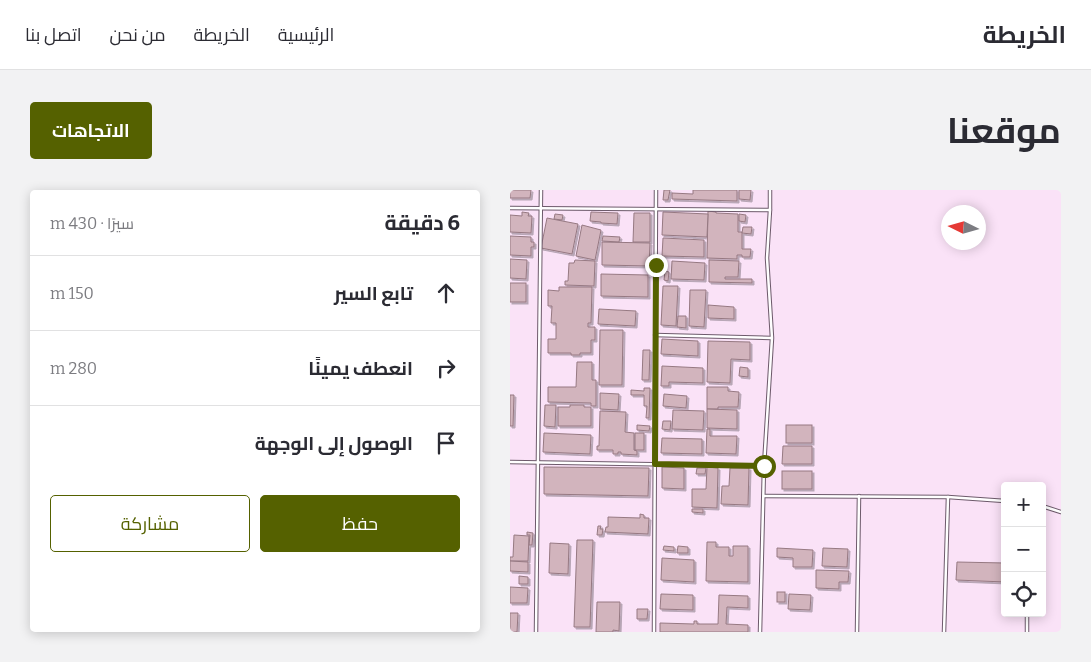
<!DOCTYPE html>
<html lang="ar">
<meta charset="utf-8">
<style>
body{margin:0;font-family:Bitter,Cairo,serif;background:#f2f2f3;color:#2b2b33;direction:rtl}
.controls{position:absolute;right:15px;bottom:15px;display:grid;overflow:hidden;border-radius:5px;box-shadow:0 2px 12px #0003}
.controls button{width:45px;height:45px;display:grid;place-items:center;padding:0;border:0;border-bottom:1px solid #e1e1e2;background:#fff;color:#2b2b33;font:25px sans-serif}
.compass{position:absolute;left:431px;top:15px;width:45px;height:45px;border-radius:50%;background:#fff;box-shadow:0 2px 12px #0003;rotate:275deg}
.stop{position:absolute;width:15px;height:15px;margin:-11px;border:4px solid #556100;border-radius:50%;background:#fff}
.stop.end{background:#556100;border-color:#fff;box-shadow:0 1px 5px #0008}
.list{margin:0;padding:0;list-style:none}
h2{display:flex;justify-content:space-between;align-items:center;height:65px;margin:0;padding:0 20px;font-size:21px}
h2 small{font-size:16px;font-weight:400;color:#7c7c81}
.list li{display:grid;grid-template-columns:32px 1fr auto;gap:15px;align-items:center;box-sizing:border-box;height:75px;padding:0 20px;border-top:1px solid #e1e1e2}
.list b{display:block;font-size:19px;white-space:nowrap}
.list em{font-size:16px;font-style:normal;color:#7c7c81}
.actions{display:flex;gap:10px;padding:15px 20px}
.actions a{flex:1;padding:11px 0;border:1px solid #556100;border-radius:5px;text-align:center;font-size:18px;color:#556100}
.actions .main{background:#556100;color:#fff}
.icon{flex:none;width:28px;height:28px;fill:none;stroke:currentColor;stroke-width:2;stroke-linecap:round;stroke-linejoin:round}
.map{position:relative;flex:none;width:551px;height:442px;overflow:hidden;direction:ltr;border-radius:5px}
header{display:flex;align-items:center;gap:30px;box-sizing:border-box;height:70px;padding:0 25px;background:#fff;border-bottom:1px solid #e1e1e2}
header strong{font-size:24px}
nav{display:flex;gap:28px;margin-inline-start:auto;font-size:18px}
.intro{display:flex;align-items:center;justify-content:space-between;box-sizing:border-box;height:120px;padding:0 30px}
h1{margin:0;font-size:35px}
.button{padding:12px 22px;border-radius:5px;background:#556100;color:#fff;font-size:18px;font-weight:700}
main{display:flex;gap:30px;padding:0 30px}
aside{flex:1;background:#fff;border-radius:5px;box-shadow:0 2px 12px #0003}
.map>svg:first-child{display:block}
.building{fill:#d2b4bd;stroke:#967982;filter:url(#shadow)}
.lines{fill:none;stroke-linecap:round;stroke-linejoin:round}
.service-casing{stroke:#6d5a6b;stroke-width:4.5}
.service{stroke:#fff;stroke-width:2.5}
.route{stroke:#556100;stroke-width:6}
</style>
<header>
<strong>الخريطة</strong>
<nav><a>الرئيسية</a><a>الخريطة</a><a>من نحن</a><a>اتصل بنا</a></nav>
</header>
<div class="intro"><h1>موقعنا</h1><a class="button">الاتجاهات</a></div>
<main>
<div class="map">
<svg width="551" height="442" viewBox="0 0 551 442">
<defs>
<filter id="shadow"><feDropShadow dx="2" dy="2" stdDeviation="0" flood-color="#0004"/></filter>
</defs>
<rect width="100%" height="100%" fill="#fae2f7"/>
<g class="building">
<polygon points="0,0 21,0 20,8 0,8"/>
<polygon points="154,0 160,0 158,10 153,10"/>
<polygon points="183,0 227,0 227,11 162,9 162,3 183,4"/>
<polygon points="229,0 241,0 240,10 229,9"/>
<polygon points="198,21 206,22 206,23 228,24 228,42 232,42 232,59 241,59 240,67 232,67 232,65 227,65 227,69 197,68"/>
<polygon points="12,22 19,23 18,26 22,26 21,43 0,42 0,25 12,26"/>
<polygon points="81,22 108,23 107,34 91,33 91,32 80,31"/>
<polygon points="153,22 198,24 197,47 152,45"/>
<polygon points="124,23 140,23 140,52 123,52"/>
<polygon points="45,24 53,25 52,30 44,29"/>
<polygon points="229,24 236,25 235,32 229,31"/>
<polygon points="37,28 68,34 62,64 31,58"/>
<polygon points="72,35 91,40 85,70 66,66"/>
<polygon points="233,37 242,37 241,44 232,43"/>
<polygon points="0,46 21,47 21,52 24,52 24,57 21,57 21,66 0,65"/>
<polygon points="93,46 110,47 109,52 92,51"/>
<polygon points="153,48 194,50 194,67 152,66"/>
<polygon points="92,52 140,53 139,76 92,75"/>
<polygon points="0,69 17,70 16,89 0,88"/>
<polygon points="65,70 85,71 84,96 55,95 55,91 58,91 59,73 64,73"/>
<polygon points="199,70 229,71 228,87 215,87 215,89 242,89 242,93 199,92"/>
<polygon points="162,71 195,73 194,90 161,89"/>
<polygon points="155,81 159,82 158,91 154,90"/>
<polygon points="91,84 138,85 138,107 91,106"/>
<rect x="0" y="93" width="16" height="19"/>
<polygon points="153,96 168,96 166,136 151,135"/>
<polygon points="49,97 82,97 81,133 78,133 78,137 85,137 85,150 81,150 81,163 70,163 70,165 61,165 61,163 38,163 38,149 46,149 46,133 41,133 42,116 38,116 38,100 49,101"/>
<polygon points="180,100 196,100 194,137 179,136"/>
<polygon points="198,115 224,117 224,129 198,128"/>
<polygon points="89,119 126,121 125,136 88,134"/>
<polygon points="168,126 176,126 176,138 167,137"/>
<polygon points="90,140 113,140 112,195 89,195"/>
<polygon points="152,149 188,151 188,166 151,164"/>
<polygon points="198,151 240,152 240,170 221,169 220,193 197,192"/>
<polygon points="133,160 140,160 139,190 132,190"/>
<polygon points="67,172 82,172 82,190 86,190 86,216 81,216 81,213 38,212 38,197 66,197"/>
<polygon points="152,176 193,178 193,193 159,192 159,196 151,196"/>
<polygon points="230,177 238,178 238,187 229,186"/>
<polygon points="197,197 218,197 218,201 229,202 228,217 208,217 208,219 197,219"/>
<polygon points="134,198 140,198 139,228 136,228 137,216 134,216 134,205 121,205 121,200 134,201"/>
<polygon points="90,203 109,204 108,220 90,219"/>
<polygon points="154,204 177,206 176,218 153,216"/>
<polygon points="0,205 4,205 3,236 0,236"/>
<polygon points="35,215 46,215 45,237 34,236"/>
<polygon points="60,215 74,215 74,217 81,217 81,236 48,236 48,217 60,217"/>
<polygon points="197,219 227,220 227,239 197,238"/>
<polygon points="163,220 194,221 193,240 162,239"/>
<polygon points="90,221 116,222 115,242 124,243 124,260 127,261 127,265 111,264 111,262 108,262 108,264 103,264 103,260 87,260 87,256 89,256"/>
<polygon points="153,231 161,231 160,240 152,239"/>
<polygon points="127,235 140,236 139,241 127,240"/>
<rect x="276" y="235" width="26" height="18"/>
<polygon points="197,239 200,239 200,246 227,246 226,264 196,263"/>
<polygon points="34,243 81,245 80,264 33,262"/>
<rect x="125" y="243" width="9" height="17"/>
<polygon points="152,248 192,249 192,264 151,263"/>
<polygon points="273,256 302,256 302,274 272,274"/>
<polygon points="34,277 139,278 138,306 34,304"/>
<polygon points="152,277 174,278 174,299 152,298"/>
<polygon points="197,277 208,278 207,318 182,317 182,299 196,299"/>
<polygon points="187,278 196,278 195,284 186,284"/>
<polygon points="220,278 239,278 238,315 211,314 212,296 219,296"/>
<rect x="272" y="281" width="30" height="18"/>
<polygon points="182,319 193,319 193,323 182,322"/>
<polygon points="130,324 134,325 134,328 139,328 138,344 95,342 96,337 98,337 98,327 130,328"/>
<polygon points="88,336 91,336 90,339 93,339 92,345 87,345"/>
<polygon points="17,342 23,343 22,355 19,355 20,345 17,345"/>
<polygon points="4,345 19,346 18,371 0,371 0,367 3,367"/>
<polygon points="67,350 83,350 80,437 64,437"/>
<polygon points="197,352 206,352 206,357 219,357 219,366 223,366 223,356 238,356 238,392 196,391"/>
<polygon points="40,353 59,354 58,384 39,383"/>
<polygon points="154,356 164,357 164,361 153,360"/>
<polygon points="168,356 178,357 178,363 167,363"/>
<polygon points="267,358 303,360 302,377 283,377 283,368 267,367"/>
<polygon points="313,358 338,359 337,377 312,376"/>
<polygon points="152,368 184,370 184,392 151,390"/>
<polygon points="0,371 18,372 18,382 0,381"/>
<polygon points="447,372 495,373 495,392 446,390"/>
<polygon points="306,380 339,381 338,392 329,392 329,399 306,398"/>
<polygon points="9,386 18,387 18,394 9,394"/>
<polygon points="0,397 18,398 17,413 0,413"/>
<rect x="267" y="402" width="8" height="10"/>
<polygon points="151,404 183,405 183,420 150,419"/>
<polygon points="279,404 301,405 300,420 278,419"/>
<polygon points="209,405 238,406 238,418 217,417 216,434 238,435 238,442 150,442 150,433 184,434 184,431 187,431 187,434 208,434"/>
<polygon points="87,412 110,412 109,441 103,440 103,442 86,442"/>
<polygon points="127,419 138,419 137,429 127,429"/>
<polygon points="0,423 8,423 7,442 0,442"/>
</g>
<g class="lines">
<g class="service-casing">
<g id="service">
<polyline points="0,18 260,20"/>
<polyline points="145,145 261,148"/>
<polyline points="0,272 254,276"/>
<polyline points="254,306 438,307 495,311"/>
<polyline points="532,316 551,322"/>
<polyline points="26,442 31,0"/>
<polyline points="144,442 146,0"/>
<polyline points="250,442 254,276 262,148 257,68 260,20 260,0"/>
<polyline points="347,442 349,306"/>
<polyline points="434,442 438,307"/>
<polyline points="517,442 517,423"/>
</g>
</g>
<use href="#service" class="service"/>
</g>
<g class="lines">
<polyline class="route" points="146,75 145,274 254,276"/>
</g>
</svg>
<div class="controls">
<button>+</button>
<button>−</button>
<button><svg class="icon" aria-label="locate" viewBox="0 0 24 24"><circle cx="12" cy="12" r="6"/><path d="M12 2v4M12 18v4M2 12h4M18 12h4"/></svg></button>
</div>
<svg class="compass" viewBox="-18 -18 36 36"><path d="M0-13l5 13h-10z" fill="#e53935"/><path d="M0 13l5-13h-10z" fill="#7c7c81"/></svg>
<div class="stop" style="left:254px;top:276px"></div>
<div class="stop end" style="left:146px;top:75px"></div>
</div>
<aside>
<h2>6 دقيقة<small>سيرًا · 430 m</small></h2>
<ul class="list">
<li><svg class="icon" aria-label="ahead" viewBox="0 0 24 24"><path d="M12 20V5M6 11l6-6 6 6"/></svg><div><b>تابع السير</b></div><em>150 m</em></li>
<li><svg class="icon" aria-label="right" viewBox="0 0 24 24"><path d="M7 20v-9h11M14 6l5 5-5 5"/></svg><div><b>انعطف يمينًا</b></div><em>280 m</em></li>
<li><svg class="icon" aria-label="arrive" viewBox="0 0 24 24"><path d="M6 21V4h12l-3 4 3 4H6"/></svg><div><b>الوصول إلى الوجهة</b></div></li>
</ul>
<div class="actions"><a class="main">حفظ</a><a>مشاركة</a></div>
</aside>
</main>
